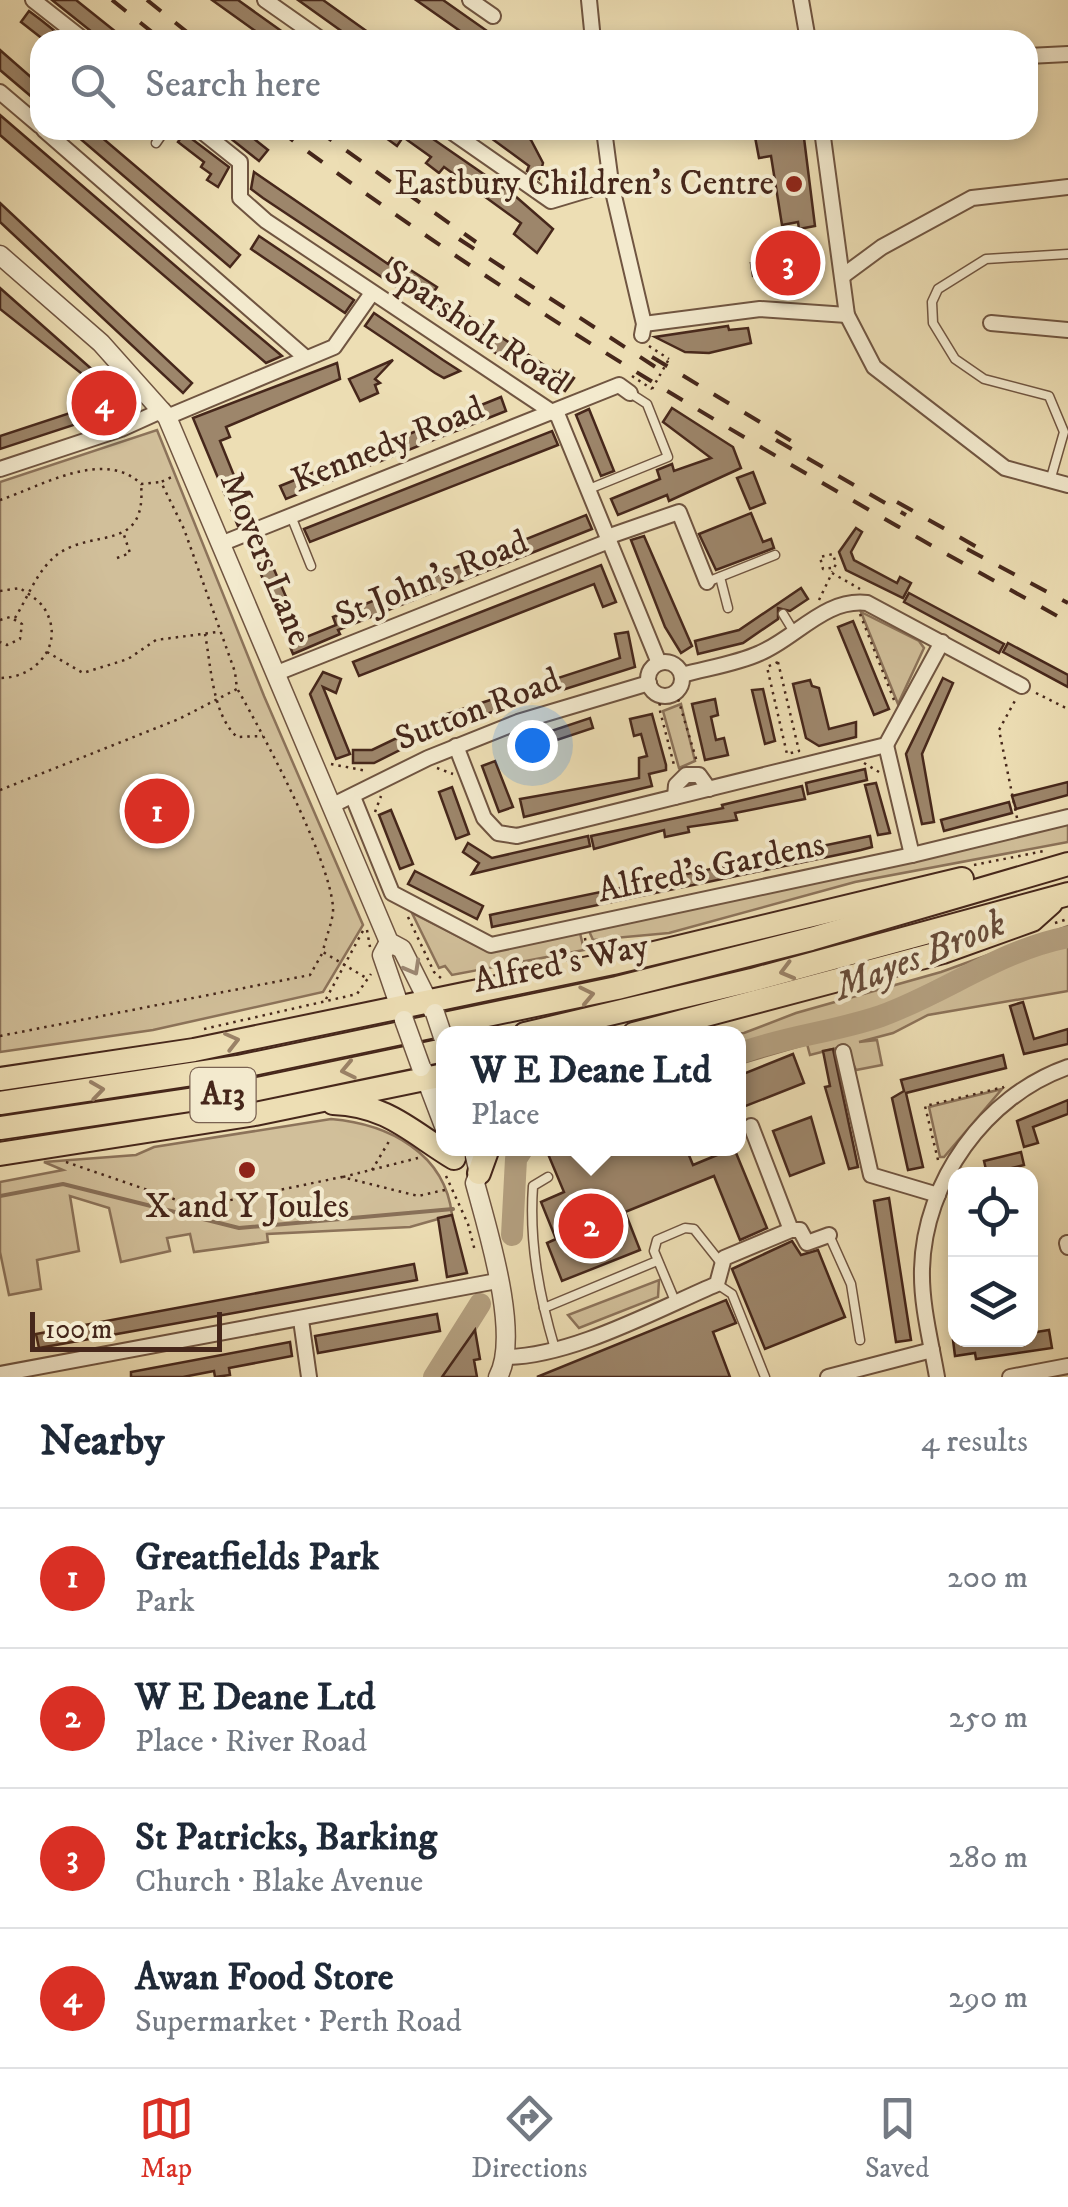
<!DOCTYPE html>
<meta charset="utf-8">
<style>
body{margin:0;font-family:"IM FELL DW Pica",serif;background:#f2f2f3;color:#1f2937}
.controls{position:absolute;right:30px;bottom:30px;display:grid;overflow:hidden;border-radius:20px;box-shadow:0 5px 15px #0003}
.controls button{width:90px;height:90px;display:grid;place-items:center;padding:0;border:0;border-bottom:2px solid #e0e1e3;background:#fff;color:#1f2937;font:50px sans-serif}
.scale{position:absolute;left:30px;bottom:25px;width:192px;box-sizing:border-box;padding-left:10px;border:5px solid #46271b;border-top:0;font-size:28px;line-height:35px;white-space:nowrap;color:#46271b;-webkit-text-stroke:8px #f3eace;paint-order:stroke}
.you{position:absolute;left:532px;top:745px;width:35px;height:35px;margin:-25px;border:8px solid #fff;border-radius:50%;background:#1a73e8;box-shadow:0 0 0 15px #1a73e833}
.badge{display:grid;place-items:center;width:65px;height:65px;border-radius:50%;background:#d93025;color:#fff;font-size:32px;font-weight:700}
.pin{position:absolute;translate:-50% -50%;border:5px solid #fff;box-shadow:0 2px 10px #0006}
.popup{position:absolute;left:436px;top:1026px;width:310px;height:130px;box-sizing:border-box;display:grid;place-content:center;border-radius:20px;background:#fff;filter:drop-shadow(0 2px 8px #0005);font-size:32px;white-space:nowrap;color:#747a83}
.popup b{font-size:38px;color:#1f2937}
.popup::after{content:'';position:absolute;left:50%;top:100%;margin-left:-20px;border:20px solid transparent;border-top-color:#fff}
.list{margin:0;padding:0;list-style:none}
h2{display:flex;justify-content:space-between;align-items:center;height:130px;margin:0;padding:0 40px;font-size:42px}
h2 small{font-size:32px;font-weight:400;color:#747a83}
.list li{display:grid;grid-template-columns:65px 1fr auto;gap:30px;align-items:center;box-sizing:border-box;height:140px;padding:0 40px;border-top:2px solid #e0e1e3}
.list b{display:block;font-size:38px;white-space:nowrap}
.list p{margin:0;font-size:32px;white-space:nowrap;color:#747a83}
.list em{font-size:32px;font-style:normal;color:#747a83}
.icon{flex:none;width:55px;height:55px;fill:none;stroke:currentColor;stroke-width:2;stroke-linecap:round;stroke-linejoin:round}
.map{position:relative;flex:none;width:1068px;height:1377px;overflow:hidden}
.search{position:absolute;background:#fff;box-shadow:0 5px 15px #0003;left:30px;right:30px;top:30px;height:110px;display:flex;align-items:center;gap:25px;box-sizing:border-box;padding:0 35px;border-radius:30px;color:#747a83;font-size:38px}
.sheet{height:690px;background:#fff}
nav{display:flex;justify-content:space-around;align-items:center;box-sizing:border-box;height:140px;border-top:2px solid #e0e1e3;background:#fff;font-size:28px;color:#747a83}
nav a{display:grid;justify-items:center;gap:5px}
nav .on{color:#d93025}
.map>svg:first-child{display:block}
.green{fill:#d1bf9a;stroke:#8c735a;stroke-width:2.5}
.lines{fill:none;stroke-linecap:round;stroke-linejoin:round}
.stream{stroke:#887058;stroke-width:4}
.river{stroke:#b4a080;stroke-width:22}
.building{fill:#9d866b;stroke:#46271b;stroke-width:2.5}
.service-casing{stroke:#705541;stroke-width:11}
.minor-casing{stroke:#705541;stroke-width:18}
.tertiary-casing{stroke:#705541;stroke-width:21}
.trunk-casing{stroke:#46271b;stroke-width:26}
.path{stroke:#46271b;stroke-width:2.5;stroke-dasharray:2.5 5;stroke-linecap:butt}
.service{stroke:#f3eace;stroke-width:8}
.minor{stroke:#f3eace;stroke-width:14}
.tertiary{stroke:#f3eace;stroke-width:18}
.trunk{stroke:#eddeb4;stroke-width:22}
.rail{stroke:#46271b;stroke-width:4;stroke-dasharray:18 18;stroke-linecap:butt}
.tertiary-bridge-casing{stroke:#705541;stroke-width:21;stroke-linecap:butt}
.path-bridge{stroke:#46271b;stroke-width:2.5;stroke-dasharray:2.5 5;stroke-linecap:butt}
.tertiary-bridge{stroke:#f3eace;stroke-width:18}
.oneway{stroke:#9c8874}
.oneway2{stroke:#9a8268}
.poi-dot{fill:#8f2418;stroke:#f3eace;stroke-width:4}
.labels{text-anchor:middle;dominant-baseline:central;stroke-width:8;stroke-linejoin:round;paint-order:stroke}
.shield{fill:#f3eace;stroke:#7a6251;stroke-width:2.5}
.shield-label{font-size:32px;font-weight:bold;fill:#46271b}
.poi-label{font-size:35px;fill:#46271b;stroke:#f3eace;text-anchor:end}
.street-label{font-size:35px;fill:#46271b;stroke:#f3eace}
.water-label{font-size:38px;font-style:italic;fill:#674b39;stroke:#f3eace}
</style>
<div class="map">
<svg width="1068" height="1377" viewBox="0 0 1068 1377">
<rect width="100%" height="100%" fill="#eddeb4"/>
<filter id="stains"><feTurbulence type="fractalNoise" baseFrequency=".002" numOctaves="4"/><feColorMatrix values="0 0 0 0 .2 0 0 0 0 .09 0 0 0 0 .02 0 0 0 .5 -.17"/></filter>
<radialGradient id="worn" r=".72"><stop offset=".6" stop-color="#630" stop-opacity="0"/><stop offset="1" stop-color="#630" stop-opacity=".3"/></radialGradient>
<g class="green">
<polygon points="157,430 264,696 363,925 323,992 153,1030 0,1052 0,482"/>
<polygon points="861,612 919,641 924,648 898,704"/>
<polygon points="681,704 695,761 679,768 663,711"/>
<polygon points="1068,823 1068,842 855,882 669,933 593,940 589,931"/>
<polygon points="412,913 487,951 580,933 584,950 452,975 445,966 439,968"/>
<polygon points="1068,926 1068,991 928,1015 893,1033 859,1042 877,1040 882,1065 856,1070 845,1046 810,1055 807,1044 739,1064 738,1034 721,1034 744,1033 796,1013 941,972"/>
<polygon points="1002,1089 944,1157 940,1157 929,1107"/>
<path d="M 331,1119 C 389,1124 445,1153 452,1215 L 410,1227 L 267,1234 L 268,1242 L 194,1252 L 190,1234 L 167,1238 L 170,1251 L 121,1262 L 109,1208 L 70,1196 L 79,1251 L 37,1260 L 41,1289 L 9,1295 L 0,1252 L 0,1182 L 63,1170 L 44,1162 L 136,1155 L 154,1147 Z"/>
<polygon points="659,1280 658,1297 579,1328 568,1315"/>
</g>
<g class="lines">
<polyline class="stream" points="0,1196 63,1184 239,1228 453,1209"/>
<g class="river">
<path d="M 738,1054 C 785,1036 835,1032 881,1016 C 945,993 1000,950 1068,937"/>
<polyline points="512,1235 516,1159 523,1148"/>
<polyline points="434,1377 480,1304"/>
</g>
</g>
<g class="building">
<polygon points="52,0 76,0 126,40 102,40"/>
<polygon points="212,0 238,0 294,40 268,40"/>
<polygon points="298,0 323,0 379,40 354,40"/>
<polygon points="416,0 443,0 490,33 486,40 473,40"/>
<polygon points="29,11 41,20 66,40 44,40 21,22"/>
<polygon points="0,50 40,85 40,104 0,70"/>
<polygon points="0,115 186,275 282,356 266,363 0,135"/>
<polygon points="70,130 93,130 240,255 230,267"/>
<polygon points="220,130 243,130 268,150 259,161"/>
<polygon points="375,130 420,130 514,195 553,229 537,253 514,234 521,223 444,167 439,173 426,163 431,157 403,137 397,146"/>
<polygon points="480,130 517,130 531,140 543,163 539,179 527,171 529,166"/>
<polygon points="759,130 803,130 815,226 799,229 798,222 782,225 771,156 759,158 755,137 760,137"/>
<polygon points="184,133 229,167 218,187 207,180 211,174 201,167 204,162 178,142"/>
<polygon points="254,172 388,264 392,258 437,287 433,293 558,374 561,370 574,378 565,391 561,388 557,394 263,198 251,189"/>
<polygon points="0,203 192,383 183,393 0,222"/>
<polygon points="800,235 822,262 814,283 797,281 797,274 753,276 751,263 793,259 791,247 802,246"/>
<polygon points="259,236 354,300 345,313 251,249"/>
<polygon points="0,288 113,388 119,382 126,390 92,419 0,449 0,436 76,411 78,417 100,397 83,380 86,377 0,309"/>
<polygon points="374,313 443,360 460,371 444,378 435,373 365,326"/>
<polygon points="728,326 729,330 748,328 751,343 709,353 685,352 655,337"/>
<polygon points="393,360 375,379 380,383 375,385 378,393 360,401 349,379"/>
<polygon points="337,363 340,379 226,427 230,437 220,441 252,520 238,526 193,418"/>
<polygon points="501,397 506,411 286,499 280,486"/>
<polygon points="672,408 733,447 741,468 669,501 667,495 618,515 611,499 660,479 657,470 672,464 674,471 711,458 663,422"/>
<polygon points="589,409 614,471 601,476 576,415"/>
<polygon points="552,431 558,445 310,542 304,529"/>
<polygon points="753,472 765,503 750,509 737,478"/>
<polygon points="751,513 763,542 771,539 774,548 716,570 699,534"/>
<polygon points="586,515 592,529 338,630 340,634 293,654 250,547 262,542 304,638 336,625 333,617"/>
<polygon points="856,528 862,532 851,552 854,560 897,583 900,577 911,583 903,598 846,570 839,552"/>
<polygon points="644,536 692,646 681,653 665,627 631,540"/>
<polygon points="601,565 616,602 603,607 594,584 359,676 353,662"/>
<polygon points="801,588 808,599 790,611 778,608 778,619 743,643 698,654 695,641 739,630"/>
<polygon points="909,593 1004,644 999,653 904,602"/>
<polygon points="853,621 889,709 874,715 838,627"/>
<polygon points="628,632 635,667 448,726 374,763 353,763 353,750 372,750 447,714 620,658 615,634"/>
<polygon points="1008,643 1068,675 1068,687 1003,652"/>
<polygon points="323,672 341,679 336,693 323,687 350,754 336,759 310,694"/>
<polygon points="943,678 953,683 922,754 934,822 922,824 906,754"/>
<polygon points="810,680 812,686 819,688 829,729 856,722 856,737 819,746 806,738 793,684"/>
<polygon points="763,689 775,741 765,744 752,690"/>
<polygon points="715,699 718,715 711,717 716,740 724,738 728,755 705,760 692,704"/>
<polygon points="652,714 666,765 666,770 649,774 652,786 524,817 520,799 639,778 639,758 647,756 641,734 634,736 630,719"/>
<polygon points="590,718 593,728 542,745 539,735"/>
<polygon points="495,761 513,807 499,812 482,766"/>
<polygon points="865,769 867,780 808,794 806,783"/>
<polygon points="1068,782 1068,795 1016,809 1012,796"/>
<polygon points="876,783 890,833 878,835 865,785"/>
<polygon points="802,786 805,799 735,813 737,820 688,827 689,832 665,837 664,830 594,849 591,836 723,808 722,805"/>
<polygon points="452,787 469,834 456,839 439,792"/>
<polygon points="1009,802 1012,813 944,831 941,820"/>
<polygon points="391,810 413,864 400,869 379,815"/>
<polygon points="588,836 590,846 472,874 479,863 463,852 468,843 492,858"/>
<polygon points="870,836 872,847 861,850 492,927 490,915"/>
<polygon points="415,871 483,906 477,919 408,884"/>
<polygon points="1023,1002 1034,1039 1068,1029 1068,1044 1024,1054 1010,1006"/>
<polygon points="833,1049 858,1167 849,1169 825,1087 830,1086 823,1051"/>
<polygon points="793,1054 804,1083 738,1109 738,1076"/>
<polygon points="1003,1055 1006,1068 906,1093 923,1167 908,1170 892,1098 904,1091 901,1080"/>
<polygon points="1068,1100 1068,1114 1033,1127 1038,1143 1024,1147 1017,1121"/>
<polygon points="811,1117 824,1163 790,1176 773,1131"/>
<polygon points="563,1148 686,1148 693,1165 734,1148 767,1228 740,1240 714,1176 625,1212 640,1250 562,1281 547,1243 556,1239 541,1202 564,1192 548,1154"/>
<polygon points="1021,1152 1024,1165 987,1174 984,1161"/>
<polygon points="889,1198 911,1340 896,1342 874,1201"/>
<polygon points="452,1215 467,1273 447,1277 438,1218"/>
<polygon points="792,1241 801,1255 818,1250 845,1317 765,1349 732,1269"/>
<polygon points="414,1264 417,1280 39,1348 36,1334"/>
<polygon points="726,1300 736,1323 713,1332 730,1377 537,1377"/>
<polygon points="437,1314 440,1331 318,1353 315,1336"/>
<polygon points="475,1330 480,1359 474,1360 477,1377 442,1377"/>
<polygon points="1049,1330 1052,1348 976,1359 975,1353 955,1356 953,1340 1030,1340 1030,1333"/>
<polygon points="290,1342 292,1356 229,1368 230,1375 215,1377 214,1371 183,1377 131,1377 131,1372"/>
</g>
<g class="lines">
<g class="service-casing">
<g id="service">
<polyline points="156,143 165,130"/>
<polyline points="1050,481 1064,432 1049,396 984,379 955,359 933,323 932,302 938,289 986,259 1068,254"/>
<polyline points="589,489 668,457 647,404 630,393"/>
<polyline points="291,516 311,566"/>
<polyline points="720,577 728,608"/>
<polyline points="707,582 775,555"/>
<polyline points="783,614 794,632"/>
<path d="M 548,1177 L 533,1186 C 529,1242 539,1295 555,1349"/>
<polyline points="829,1235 851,1284 860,1340"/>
<polyline points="717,1284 732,1294 765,1377"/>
<polyline points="675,1301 654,1251 657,1240 685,1228 694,1229 721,1263"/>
<polyline points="544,1308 657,1261"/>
</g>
</g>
<g class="minor-casing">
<g id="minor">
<polyline points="33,0 84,40"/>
<polyline points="265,0 322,40"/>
<polyline points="470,0 493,16"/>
<polyline points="589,0 593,40"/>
<polyline points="801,0 808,40"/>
<polyline points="1028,56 1068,54"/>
<polyline points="0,92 40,126"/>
<polyline points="44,130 306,358"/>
<polyline points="200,130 240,162 240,198 266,221 558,416 659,663"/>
<polyline points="449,130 551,201 611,183"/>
<polyline points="604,130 611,183 644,324 642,335"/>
<polyline points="822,130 847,315 874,367 1005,468 1068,485"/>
<polyline points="844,275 882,247 972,198 1068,187"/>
<polyline points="991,323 1068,330"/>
<polyline points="644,324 760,309 847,315"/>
<polyline points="167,417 334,347 372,293"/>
<polyline points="0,469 121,429 163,410"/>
<polyline points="607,537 679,512 707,582"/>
<polyline points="223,543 619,385 630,393"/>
<circle cx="665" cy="679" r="17"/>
<polyline points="277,673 609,541"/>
<path d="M 682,675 C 707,668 736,664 760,653 C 796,638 825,598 867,603 L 1022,686"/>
<polyline points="886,745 912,855"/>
<polyline points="456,746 484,818 498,833 517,836 886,745 942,642"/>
<polyline points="353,797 392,893 491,945 912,855 1068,817"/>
<polyline points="675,797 676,785 686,775 699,775 709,789"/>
<polyline points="333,805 428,758 518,722 649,683"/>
<polyline points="843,1052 871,1175 938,1195"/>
<polyline points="751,1126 791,1230"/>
<polyline points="1067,1243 1068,1247"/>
<polyline points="301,1320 309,1377"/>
<path d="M 503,1357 C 569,1358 656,1310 717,1284 L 724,1258 L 791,1230 L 800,1230 L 807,1243 L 829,1235"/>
<polyline points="0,1374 497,1281"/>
<polyline points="828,1377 932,1350"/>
<path d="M 937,1377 C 931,1342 921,1305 922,1269 C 924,1182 985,1096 1068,1067"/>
<polyline points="1010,1377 1068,1366"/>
</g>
</g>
<g class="tertiary-casing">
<g id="tertiary">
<polyline points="0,255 101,343 167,417 389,942 402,949 434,1013"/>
<polyline points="389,942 382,955 404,1019"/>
<polyline points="422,1068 444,1126"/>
<path d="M 473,1148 L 479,1173 L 475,1183 C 487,1228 521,1335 498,1377"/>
</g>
</g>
<g class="trunk-casing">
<g id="trunk">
<polyline points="525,1034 752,980 1068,894"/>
<polyline points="634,1034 943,952 1032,920 1051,903"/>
<polyline points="0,1079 194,1050 613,963 962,879"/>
<polyline points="0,1103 238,1067 617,988 811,939 1068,864"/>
<path d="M 333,1103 C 388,1105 411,1132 454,1158"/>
<polyline points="0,1128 243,1092 444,1050"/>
<polyline points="0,1154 255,1114 444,1075"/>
<polyline points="479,1173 488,1148"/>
</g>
</g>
<g class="path">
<polyline points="649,346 669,359"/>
<polyline points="632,376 652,389"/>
<path d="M 0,500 C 42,486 104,448 141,484 L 161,482"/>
<polyline points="117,558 130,553 124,535"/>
<polyline points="831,568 823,569 820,557 833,554 836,564 832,572"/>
<path d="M 0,591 L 20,588 C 28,594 39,600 44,608 C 66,642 38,678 0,678"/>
<polyline points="819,600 832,573 860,589"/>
<polyline points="860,614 894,700"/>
<path d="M 15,618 C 28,597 37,570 58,554 C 94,528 147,553 141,484"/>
<polyline points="0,620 10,617 22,624 20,639 7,645 0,642"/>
<path d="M 205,634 C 211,665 212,714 237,737 L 263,736"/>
<polyline points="47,652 83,673 128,659 156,640 217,632"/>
<polygon points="778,662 799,751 787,754 767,667"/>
<path d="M 238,690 C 264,736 329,857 333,907 C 334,920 325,938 323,952 L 368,979"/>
<polyline points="676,692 697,762"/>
<polyline points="1036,693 1068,709"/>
<polyline points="662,696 659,707 674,765"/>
<polyline points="864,763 879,772"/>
<polyline points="331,764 367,771"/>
<polyline points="437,768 453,774"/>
<polyline points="0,790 179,719 237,689 235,672 184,529 161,482 174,476"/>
<polyline points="375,812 381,796"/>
<polyline points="1017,818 999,730 1017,697"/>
<polyline points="974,865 1044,851"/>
<polyline points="408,917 434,972 442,979"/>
<polyline points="1055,923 1068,919"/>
<polyline points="367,930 370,947"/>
<polyline points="585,938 586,946 603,942 605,948"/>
<polyline points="326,999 365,927"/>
<polyline points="204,1029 357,994 371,974"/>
<polyline points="0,1036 310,975 323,952"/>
<polyline points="938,1160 925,1106 1004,1087"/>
<polyline points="66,1162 197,1207 342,1177 418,1196 449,1189"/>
<polyline points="372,1170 391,1138"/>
<polyline points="446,1176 468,1224 475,1251"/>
<polyline points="343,1177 418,1158"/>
</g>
<use href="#service" class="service"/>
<use href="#minor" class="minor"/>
<use href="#tertiary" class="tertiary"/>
<use href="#trunk" class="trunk"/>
<g class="rail">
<polyline points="112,0 162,40"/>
<polyline points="147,0 197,40"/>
<path d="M 279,130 C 527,317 797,471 1068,622"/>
<polyline points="317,130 476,242"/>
<polyline points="459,239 660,370"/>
<polyline points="652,357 793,442"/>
<polyline points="776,440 906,515"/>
<polyline points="897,502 984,551"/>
<polyline points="967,549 1068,603"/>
</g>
<g class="tertiary-bridge-casing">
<g id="tertiary-bridge">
<polyline points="435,1013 443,1037"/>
<polyline points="404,1020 421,1067"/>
</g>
</g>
<polyline class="path-bridge" points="652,389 669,359"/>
<use href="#tertiary-bridge" class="tertiary-bridge"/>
</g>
<defs><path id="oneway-chevron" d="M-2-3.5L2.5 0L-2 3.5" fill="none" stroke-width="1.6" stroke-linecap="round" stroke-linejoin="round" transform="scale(2.5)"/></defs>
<use class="oneway" href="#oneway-chevron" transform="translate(413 968) rotate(61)"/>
<g class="oneway2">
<use href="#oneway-chevron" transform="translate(787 971) rotate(165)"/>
<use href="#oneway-chevron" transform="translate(587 995) rotate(-12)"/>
<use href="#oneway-chevron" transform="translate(232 1041) rotate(-14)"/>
<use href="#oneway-chevron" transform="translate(348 1070) rotate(168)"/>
<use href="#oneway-chevron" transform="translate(97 1090) rotate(-8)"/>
</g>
<g class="poi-dot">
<circle cx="794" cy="184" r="10"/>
<circle cx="247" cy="1170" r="10"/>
</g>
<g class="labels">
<rect class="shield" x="190.5" y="1068" width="65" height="54" rx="8"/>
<g class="shield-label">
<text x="223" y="1095">A13</text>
</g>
<g class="poi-label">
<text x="774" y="184">Eastbury Children's Centre</text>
<text x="247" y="1207" text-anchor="middle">X and Y Joules</text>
</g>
<g class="street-label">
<text transform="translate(476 328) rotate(34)">Sparsholt Road</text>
<text transform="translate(388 445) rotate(-22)">Kennedy Road</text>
<text transform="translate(265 559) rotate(67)">Movers Lane</text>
<text transform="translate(432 579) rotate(-22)">St John's Road</text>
<text transform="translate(478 710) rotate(-21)">Sutton Road</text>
<text transform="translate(711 868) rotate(-12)">Alfred's Gardens</text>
<text transform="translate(561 964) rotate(-12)">Alfred's Way</text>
</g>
<g class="water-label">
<text transform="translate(920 956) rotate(-22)">Mayes Brook</text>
</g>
</g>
<rect width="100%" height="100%" filter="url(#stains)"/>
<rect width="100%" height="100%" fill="url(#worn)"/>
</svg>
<div class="controls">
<button><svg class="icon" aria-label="locate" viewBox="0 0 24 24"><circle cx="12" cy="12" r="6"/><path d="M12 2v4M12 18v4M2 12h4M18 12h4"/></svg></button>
<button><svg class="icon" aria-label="layers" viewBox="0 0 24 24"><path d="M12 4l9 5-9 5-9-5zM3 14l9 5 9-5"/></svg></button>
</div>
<div class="scale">100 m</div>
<div class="you"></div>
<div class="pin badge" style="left:157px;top:811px">1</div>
<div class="pin badge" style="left:591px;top:1226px">2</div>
<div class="popup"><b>W E Deane Ltd</b>Place</div>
<div class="pin badge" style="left:788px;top:263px">3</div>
<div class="pin badge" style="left:104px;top:403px">4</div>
<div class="search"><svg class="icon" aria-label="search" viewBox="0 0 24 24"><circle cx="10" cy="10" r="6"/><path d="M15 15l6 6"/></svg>Search here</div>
</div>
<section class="sheet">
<h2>Nearby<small>4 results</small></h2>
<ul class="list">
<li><span class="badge">1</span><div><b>Greatfields Park</b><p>Park</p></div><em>200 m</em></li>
<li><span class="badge">2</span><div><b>W E Deane Ltd</b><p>Place · River Road</p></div><em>250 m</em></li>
<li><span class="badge">3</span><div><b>St Patricks, Barking</b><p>Church · Blake Avenue</p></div><em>280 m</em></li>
<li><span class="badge">4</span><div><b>Awan Food Store</b><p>Supermarket · Perth Road</p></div><em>290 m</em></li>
</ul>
</section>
<nav>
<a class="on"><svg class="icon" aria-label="map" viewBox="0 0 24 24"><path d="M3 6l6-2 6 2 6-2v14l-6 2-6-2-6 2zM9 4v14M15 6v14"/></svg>Map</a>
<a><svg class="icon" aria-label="directions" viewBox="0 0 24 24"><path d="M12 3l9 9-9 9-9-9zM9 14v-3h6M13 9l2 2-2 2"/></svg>Directions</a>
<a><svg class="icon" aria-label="saved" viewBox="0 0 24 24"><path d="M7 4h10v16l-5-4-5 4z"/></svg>Saved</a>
</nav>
